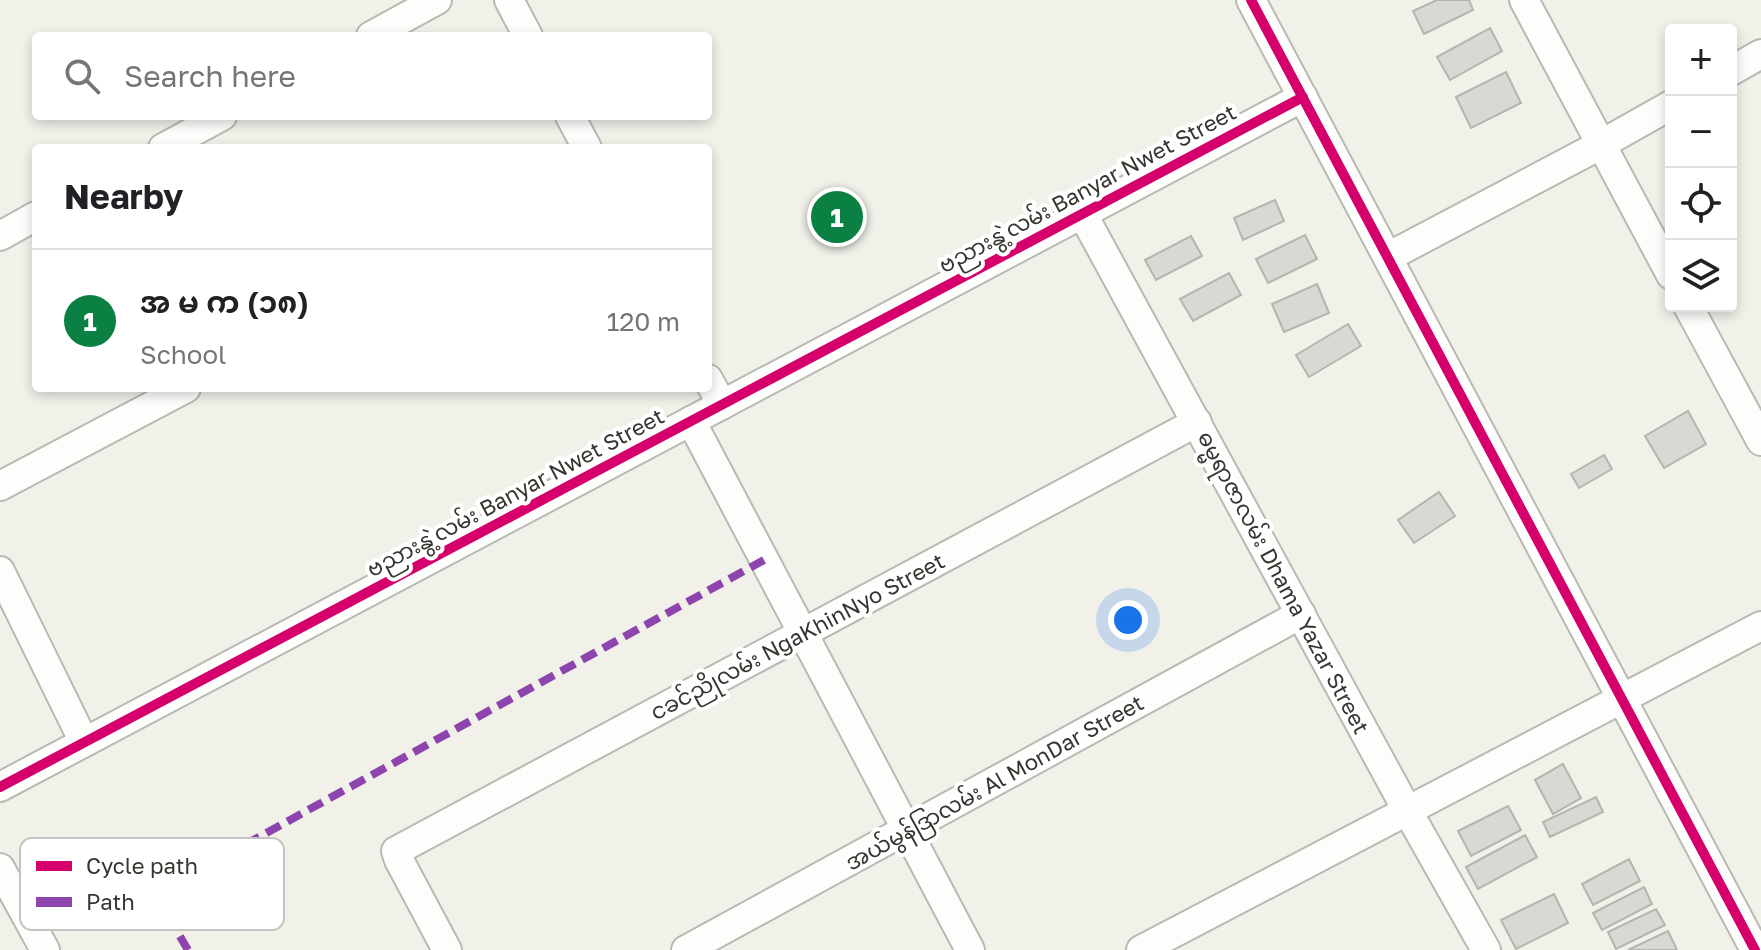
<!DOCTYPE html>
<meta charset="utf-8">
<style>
body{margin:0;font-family:"Golos Text","Noto Sans Myanmar",sans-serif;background:#f6f6f6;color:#202124}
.controls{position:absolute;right:24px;top:24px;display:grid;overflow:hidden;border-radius:8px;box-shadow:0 4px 12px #0003}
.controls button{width:72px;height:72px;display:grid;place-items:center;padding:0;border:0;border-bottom:2px solid #e0e0e0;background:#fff;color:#202124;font:40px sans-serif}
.you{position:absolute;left:1128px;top:620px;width:28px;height:28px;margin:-20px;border:6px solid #fff;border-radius:50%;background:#1a73e8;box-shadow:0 0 0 12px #1a73e833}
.badge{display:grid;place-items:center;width:52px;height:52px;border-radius:50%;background:#0b8043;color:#fff;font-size:26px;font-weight:700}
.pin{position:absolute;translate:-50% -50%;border:4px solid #fff;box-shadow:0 2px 8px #0006}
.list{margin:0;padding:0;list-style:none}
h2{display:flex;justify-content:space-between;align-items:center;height:104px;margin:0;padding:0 32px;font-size:34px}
h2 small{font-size:26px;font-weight:400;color:#757577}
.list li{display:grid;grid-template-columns:52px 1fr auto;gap:24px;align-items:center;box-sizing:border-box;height:144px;padding:0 32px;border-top:2px solid #e0e0e0}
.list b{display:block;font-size:30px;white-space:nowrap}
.list p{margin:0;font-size:26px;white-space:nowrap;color:#757577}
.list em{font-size:26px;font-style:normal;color:#757577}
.icon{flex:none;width:44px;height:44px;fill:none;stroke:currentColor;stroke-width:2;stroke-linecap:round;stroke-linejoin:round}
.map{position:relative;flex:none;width:1761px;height:950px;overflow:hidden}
.search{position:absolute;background:#fff;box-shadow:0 4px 12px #0003;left:32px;top:32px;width:680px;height:88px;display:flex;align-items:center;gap:20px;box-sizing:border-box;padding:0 28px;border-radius:8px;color:#757577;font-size:30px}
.panel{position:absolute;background:#fff;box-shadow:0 4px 12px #0003;left:32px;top:144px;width:680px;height:248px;border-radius:8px}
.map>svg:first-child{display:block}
.building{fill:#d9d9d3;stroke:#b5b4af;stroke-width:2}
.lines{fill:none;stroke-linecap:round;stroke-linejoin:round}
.minor-casing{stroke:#b9b9b4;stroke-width:32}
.minor{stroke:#fdfdfc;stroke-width:28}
.quiet{stroke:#8e44ad;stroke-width:8;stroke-dasharray:16 8;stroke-linecap:butt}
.cycleway-casing{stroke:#fff;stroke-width:15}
.cycleway{stroke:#d6006c;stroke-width:10}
.labels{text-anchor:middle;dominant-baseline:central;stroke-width:8;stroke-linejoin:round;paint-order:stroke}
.street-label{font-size:22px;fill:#363630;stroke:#fff}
.key{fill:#fff;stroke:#c3c3c1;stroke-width:2}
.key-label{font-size:22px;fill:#363630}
</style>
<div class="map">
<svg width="1761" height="950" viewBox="0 0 1761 950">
<rect width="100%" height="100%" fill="#f1f1ea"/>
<g class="building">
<polygon points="1437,0 1469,0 1473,10 1424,34 1413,11"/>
<polygon points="1490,28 1502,51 1450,80 1437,57"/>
<polygon points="1506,72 1521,103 1471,128 1456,97"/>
<polygon points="1275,200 1284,221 1243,240 1234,218"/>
<polygon points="1305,235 1317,259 1268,283 1256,259"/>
<polygon points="1191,236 1202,256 1156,280 1145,260"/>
<polygon points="1229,273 1241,295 1193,321 1180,299"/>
<polygon points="1317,284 1329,313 1284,332 1272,304"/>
<polygon points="1348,324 1361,346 1309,377 1296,355"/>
<polygon points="1688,411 1706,444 1664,468 1645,436"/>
<polygon points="1604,455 1612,469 1579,488 1571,474"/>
<polygon points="1439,492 1455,516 1414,543 1398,520"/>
<polygon points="1563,764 1581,798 1553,814 1535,780"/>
<polygon points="1596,797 1603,812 1550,837 1543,822"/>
<polygon points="1508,806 1521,830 1471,856 1458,831"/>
<polygon points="1525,835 1537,857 1478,889 1466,867"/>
<polygon points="1629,859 1640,881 1593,905 1582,884"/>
<polygon points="1644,887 1652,904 1602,930 1593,913"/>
<polygon points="1554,894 1568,923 1516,949 1501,920"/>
<polygon points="1656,909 1665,925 1616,949 1608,932"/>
<polygon points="1668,931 1677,950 1628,950"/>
</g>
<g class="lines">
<g class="minor-casing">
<g id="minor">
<polyline points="509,0 528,36"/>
<polyline points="1251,0 1755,950"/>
<polyline points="1524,0 1671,275"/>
<polyline points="371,36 437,0"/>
<polyline points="1731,71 1761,54"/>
<polyline points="570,116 587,148"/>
<polyline points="163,148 222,116"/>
<polyline points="1082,213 1407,810 1486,950"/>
<polyline points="0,236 36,216"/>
<polyline points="1388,257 1600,145 1671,105"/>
<polyline points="1688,306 1761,441"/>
<polyline points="708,379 722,405"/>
<polyline points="691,421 970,950"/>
<polyline points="0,486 186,388"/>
<polyline points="0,571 84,742"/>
<polyline points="0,787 1303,97"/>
<polyline points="0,868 45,950"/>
<polyline points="447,950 399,860 396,851 1197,422"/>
<polyline points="686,950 1301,614"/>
<polyline points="1141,950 1761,626"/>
</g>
</g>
<use href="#minor" class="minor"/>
<polyline class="quiet" points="188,950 155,894 764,560"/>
<g class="cycleway-casing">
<g id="cycleway">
<polyline points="1251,0 1755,950"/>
<polyline points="0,787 1303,97"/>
</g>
</g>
<use href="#cycleway" class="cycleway"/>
</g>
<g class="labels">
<g class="street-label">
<text transform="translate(1087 188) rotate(-28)">ဗညားနွဲ့လမ်း Banyar Nwet Street</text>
<text transform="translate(515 492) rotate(-28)">ဗညားနွဲ့လမ်း Banyar Nwet Street</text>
<text transform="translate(1284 582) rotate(62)">ဓမ္မရာဇာလမ်း Dhama Yazar Street</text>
<text transform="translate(797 636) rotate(-28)">ငခင်ညိုလမ်း NgaKhinNyo Street</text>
<text transform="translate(994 782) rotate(-29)">အယ်မွန်ဒြာလမ်း Al MonDar Street</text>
</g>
</g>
<rect x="20" y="838" width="264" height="92" rx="12" class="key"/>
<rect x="36" y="861" width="36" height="10" fill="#d6006c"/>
<rect x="36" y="897" width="36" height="10" fill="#8e44ad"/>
<g class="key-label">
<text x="86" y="874">Cycle path</text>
<text x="86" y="910">Path</text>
</g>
</svg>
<div class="controls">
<button>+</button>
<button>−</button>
<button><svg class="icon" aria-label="locate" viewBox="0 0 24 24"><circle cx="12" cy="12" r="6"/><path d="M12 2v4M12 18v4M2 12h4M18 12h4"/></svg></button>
<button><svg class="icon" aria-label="layers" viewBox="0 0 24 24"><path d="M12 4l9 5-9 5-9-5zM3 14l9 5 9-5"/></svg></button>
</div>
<div class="you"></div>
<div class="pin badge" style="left:837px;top:217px">1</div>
<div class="search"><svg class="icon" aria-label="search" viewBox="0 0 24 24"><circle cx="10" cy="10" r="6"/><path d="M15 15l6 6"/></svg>Search here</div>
<section class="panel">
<h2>Nearby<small></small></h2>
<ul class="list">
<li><span class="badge">1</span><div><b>အ မ က (၁၈)</b><p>School</p></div><em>120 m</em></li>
</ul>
</section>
</div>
